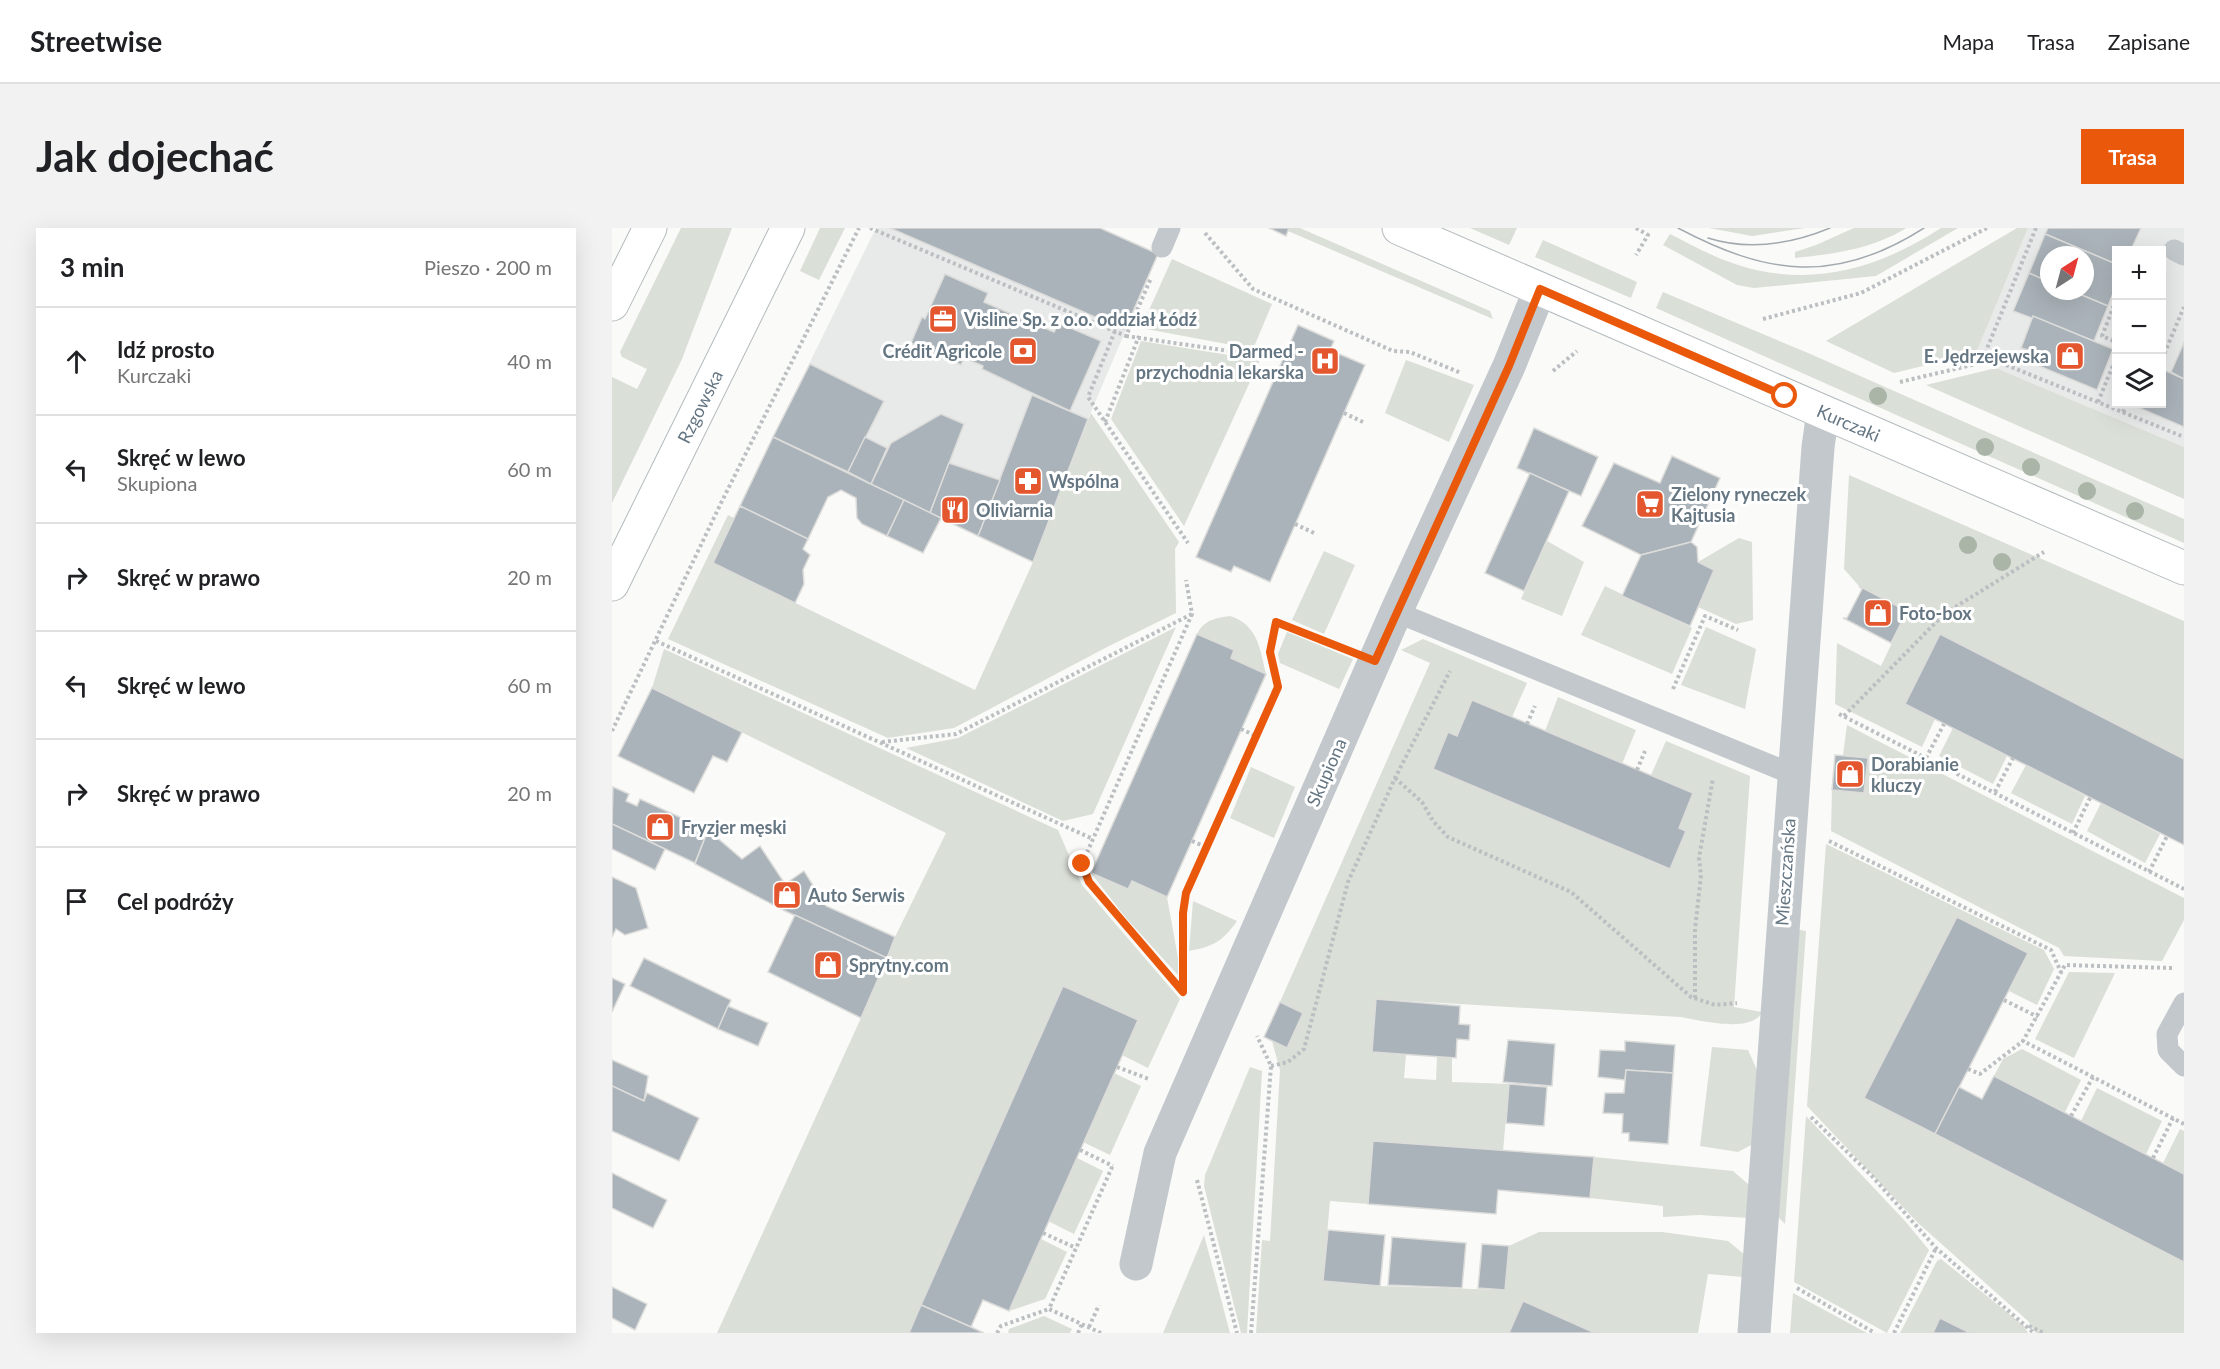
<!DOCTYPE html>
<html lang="pl">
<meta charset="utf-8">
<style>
body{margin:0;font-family:Lato,sans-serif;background:#f2f2f2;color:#202124}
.controls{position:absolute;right:18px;top:18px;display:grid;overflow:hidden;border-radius:0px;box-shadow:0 6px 24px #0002}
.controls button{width:54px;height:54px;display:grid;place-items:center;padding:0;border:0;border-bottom:2px solid #e0e0e0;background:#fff;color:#202124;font:30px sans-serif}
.compass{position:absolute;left:1428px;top:18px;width:54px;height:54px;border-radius:50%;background:#fff;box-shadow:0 6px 24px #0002;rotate:36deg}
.stop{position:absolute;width:18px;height:18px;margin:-14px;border:4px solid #ea580c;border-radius:50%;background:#fff}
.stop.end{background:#ea580c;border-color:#fff;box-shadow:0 2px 6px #0008}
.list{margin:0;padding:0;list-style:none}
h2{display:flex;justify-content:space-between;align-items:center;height:78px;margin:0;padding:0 24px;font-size:26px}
h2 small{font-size:20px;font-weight:400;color:#757577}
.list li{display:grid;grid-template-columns:39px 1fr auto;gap:18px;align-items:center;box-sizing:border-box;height:108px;padding:0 24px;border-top:2px solid #e0e0e0}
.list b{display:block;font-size:22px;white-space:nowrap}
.list p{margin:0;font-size:20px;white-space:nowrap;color:#757577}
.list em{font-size:20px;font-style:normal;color:#757577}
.icon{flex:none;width:33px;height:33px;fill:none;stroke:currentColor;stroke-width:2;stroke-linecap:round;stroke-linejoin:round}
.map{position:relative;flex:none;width:1572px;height:1105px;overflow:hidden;border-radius:0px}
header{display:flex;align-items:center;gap:36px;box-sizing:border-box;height:84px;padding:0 30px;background:#fff;border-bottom:2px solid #e0e0e0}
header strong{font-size:28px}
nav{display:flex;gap:33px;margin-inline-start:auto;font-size:21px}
.intro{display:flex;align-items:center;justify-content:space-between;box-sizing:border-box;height:144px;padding:0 36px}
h1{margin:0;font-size:42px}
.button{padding:15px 27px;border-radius:0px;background:#ea580c;color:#fff;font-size:21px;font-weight:700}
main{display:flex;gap:36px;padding:0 36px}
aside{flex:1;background:#fff;border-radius:0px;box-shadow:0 6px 24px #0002}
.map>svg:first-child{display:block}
.built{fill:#e8e9e9;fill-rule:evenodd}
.green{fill:#dadfd7}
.building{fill:#aab3b9;stroke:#dcdcda;stroke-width:1.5}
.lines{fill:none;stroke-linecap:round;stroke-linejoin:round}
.secondary-casing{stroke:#b3babf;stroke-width:35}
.path{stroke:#bbbfc2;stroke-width:4;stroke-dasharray:3 3;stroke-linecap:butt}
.lane{stroke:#c3c8cc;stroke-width:21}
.street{stroke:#c3c8cc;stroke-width:33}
.secondary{stroke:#fff;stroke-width:33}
.tram{stroke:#a2aab0;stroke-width:1.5}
.tree{fill:#aab4a7}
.route{stroke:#ea580c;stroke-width:8}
.labels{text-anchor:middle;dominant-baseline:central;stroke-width:6;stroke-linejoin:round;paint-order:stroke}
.poi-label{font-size:18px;font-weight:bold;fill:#657683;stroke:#fff;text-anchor:start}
.street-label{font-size:18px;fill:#657683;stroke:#fff}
</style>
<header>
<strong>Streetwise</strong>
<nav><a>Mapa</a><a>Trasa</a><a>Zapisane</a></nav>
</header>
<div class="intro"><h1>Jak dojechać</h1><a class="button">Trasa</a></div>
<main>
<aside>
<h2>3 min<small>Pieszo · 200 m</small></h2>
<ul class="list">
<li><svg class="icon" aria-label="ahead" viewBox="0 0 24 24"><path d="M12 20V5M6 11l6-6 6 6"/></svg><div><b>Idź prosto</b><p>Kurczaki</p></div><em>40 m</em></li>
<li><svg class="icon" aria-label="left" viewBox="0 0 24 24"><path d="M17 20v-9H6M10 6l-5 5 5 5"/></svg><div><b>Skręć w lewo</b><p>Skupiona</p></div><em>60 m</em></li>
<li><svg class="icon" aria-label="right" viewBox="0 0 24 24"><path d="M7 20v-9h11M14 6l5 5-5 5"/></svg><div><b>Skręć w prawo</b></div><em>20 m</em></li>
<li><svg class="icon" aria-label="left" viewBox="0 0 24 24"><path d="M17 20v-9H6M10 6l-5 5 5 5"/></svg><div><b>Skręć w lewo</b></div><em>60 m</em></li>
<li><svg class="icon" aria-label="right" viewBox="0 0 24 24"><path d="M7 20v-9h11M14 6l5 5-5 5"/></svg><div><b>Skręć w prawo</b></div><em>20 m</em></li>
<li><svg class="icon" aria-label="arrive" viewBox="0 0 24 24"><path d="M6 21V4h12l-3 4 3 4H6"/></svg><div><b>Cel podróży</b></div></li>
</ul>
</aside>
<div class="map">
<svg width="1572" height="1105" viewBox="0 0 1572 1105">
<rect width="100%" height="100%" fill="#fafaf8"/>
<g class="built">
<polygon points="264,0 488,0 546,26 476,191 421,334 161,209"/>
<path d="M 1416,0 L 1572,0 L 1572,219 L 1384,140 L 1364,125 ZM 1504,22 L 1550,22 L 1550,176 L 1504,176 ZM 1437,27 L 1473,27 L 1473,63 L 1437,63 Z"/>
</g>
<g class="green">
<polygon points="69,0 120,0 70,131 0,275 0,149 25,161 35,141 10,129 8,124"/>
<polygon points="208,0 233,0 207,52 188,43"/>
<polygon points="677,0 688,0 878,83 881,91 676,3"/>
<polygon points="858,0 905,0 897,17"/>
<polygon points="1097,0 1193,0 1140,8"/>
<path d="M 1242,0 L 1294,0 C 1261,21 1221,26 1183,30 L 1183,24 L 1204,17 Z"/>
<path d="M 1329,0 L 1346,0 L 1264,48 L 1142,60 L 1125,57 L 1051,17 L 1058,6 C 1074,14 1090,23 1107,30 C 1186,63 1260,45 1329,0 Z"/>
<polygon points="1405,0 1416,0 1364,125 1282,145 1214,113"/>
<polygon points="931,12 1025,54 1019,70 923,29"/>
<polygon points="560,31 660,76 641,121 529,100"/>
<polygon points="1051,64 1196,125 1572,291 1572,315 1044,80"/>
<polygon points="529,113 648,132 572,298 499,191"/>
<polygon points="794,132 862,157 837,214 773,185"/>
<polygon points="1384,140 1572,219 1572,271 1314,157"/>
<polygon points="479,185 567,314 563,321 564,385 495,419 342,500 276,510 56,411 116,287 122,290 101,335 363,462 421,334"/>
<polygon points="1237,247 1572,393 1572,531 1328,406 1293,475 1323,491 1310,519 1223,476 1225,415 1269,438 1295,383 1247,358 1232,341"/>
<polygon points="1127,310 1140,314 1141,392 1124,396 1086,379 1102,342 1086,334"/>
<polygon points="935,313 972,334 950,388 909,371"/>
<polygon points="712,323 743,337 712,406 680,392"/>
<polygon points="993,358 1080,400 1060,446 969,407"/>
<path d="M 618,388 C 646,397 648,421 654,446 L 619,430 L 622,422 L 585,406 C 592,392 603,390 618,388 Z"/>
<polygon points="564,399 481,586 451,593 294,520 346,510"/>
<polygon points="1094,399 1144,421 1133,481 1069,457"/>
<polygon points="675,404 741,431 727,461 668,435 666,426"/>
<path d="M 811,411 L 915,455 L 900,489 L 860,472 L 845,508 L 837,505 L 821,541 L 1057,641 L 1074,603 L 1067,600 L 1081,565 L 1039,547 L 1054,513 L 1138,548 L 1122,779 L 1150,784 C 1140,806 1087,792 1068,789 L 764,771 L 760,824 L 794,827 L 792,850 L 824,852 L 825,829 L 840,830 L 840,854 L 897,856 L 891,923 L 761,913 L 756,976 L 718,973 L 711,1052 L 768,1058 L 892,1062 L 897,1018 L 927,1004 L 1050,1004 L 1116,1013 L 1133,1027 L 1131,1049 L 1096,1046 L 1086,1105 L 983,1105 L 911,1073 L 897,1105 L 644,1105 L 650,1012 L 658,1013 L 668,842 L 660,813 L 675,820 L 691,786 L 668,774 L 818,435 L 789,422 Z"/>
<polygon points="52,421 446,602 470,657 568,771 536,840 510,827 526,792 451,759 297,1105 105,1105 249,790 283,709 334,605 40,460"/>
<polygon points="946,469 1024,502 1010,536 933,503"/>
<polygon points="1235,497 1572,670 1572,692 1550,733 1452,728 1447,720 1219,603 1220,562 1252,565 1256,530 1231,527"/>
<polygon points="1341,500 1395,528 1381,556 1327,528"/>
<polygon points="1414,537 1473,568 1460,596 1399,565"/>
<polygon points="639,539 683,559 662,610 618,590"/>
<polygon points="1489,575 1548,606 1533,635 1475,603"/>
<polygon points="1214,616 1432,722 1442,741 1425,777 1397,763 1415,725 1345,689 1252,870 1572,1034 1572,1105 1424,1105 1416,1093 1306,995 1195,878"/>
<polygon points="479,645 516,661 520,653 555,669 566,730 566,747 514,690"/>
<path d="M 581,673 L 625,693 C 610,714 602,718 577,723 Z"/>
<polygon points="1183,701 1194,703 1173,996 1162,985"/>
<polygon points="1457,744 1503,745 1462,830 1423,811"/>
<polygon points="1100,819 1136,822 1145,842 1141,916 1126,924 1088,918"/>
<polygon points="1410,821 1469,852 1453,884 1382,848 1391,831"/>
<polygon points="638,839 650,843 635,1105 629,1105 592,958 593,947"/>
<polygon points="502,845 529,858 498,927 471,914"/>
<polygon points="1485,860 1550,893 1534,926 1469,893"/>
<polygon points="1194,888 1293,993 1317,1022 1275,1105 1182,1054"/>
<polygon points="1568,901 1572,903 1572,946 1551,935"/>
<polygon points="982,929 1121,943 1137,957 1137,990 1087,987 1051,989 1051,978 978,970"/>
<polygon points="465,930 491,943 462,1006 436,993"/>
<polygon points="592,1007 618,1105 551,1105"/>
<polygon points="429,1011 455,1024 433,1071 397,1083"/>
<polygon points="1329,1031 1412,1098 1416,1105 1288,1105 1325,1033"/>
<polygon points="1181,1065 1255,1105 1178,1105"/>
<polygon points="432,1088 460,1101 458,1105 396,1105 397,1101"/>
</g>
<g class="building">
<polygon points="278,0 488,0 546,26 513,102"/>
<polygon points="657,0 677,0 674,8"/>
<polygon points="1436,0 1529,0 1519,22 1504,22 1504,36 1433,6"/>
<polygon points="1433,6 1504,36 1504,58 1496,78 1460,63 1473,63 1473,27 1437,27 1437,54 1417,45"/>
<polygon points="1417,45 1437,54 1437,63 1460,63 1496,78 1482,113 1401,83"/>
<polygon points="333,46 376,65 372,74 442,104 447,95 489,113 458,183 370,141 371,138 352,130 349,137 299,115 310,89 313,91"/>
<polygon points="1421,88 1501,121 1485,162 1415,133 1419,123 1409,120"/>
<polygon points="686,97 722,113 718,122 753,137 658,354 622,338 619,344 584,329"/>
<polygon points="1572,114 1572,151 1559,144"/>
<polygon points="198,136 272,173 236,244 161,209"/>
<polygon points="1550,141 1572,151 1572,199 1523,178 1524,176 1550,176"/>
<polygon points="420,167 476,191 421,334 366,308"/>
<polygon points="329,186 352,196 318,285 259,256 279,215"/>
<polygon points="922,200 986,229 969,268 905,240"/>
<polygon points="161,209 292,272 275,308 250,296 245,290 244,270 229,262 216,269 196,311 128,278"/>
<polygon points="253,209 275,220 259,256 236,244"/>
<polygon points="1060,228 1108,250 1079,314 1029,327 970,298 1002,235 1048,255"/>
<polygon points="337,235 388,252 366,308 318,285"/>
<polygon points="918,245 957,263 912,363 873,345"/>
<polygon points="292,272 329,290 311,325 275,308"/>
<polygon points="128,278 196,311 191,321 198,327 191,342 192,356 183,375 101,335"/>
<polygon points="1079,314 1085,319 1086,334 1102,342 1078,398 1010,368 1029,327"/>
<polygon points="1247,358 1295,383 1279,415 1231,390 1235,390 1250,361"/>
<polygon points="585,406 622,422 619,430 654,446 555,669 520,653 516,661 479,645"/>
<polygon points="1328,406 1572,531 1572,617 1293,476"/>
<polygon points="40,460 130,504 115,534 101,528 82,565 6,528"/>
<polygon points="860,472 1081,565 1067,600 1074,603 1058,641 821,541 836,504 845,508"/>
<polygon points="1223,527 1256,530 1252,565 1220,562"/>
<polygon points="1,559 17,566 14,573 25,578 28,571 96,602 83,635 0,596"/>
<polygon points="0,596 53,621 43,642 0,621"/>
<polygon points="96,602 130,631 148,618 173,656 192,643 214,678 283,709 275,730 171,682 83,636"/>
<polygon points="0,649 24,660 36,700 13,707 4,701 0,709"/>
<polygon points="183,687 275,730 249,790 156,744"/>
<polygon points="1345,689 1416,725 1323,906 1252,870"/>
<polygon points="32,730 119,772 106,801 18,758"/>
<polygon points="0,750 13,756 0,784"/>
<polygon points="451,758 526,792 397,1083 371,1072 359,1099 309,1077"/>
<polygon points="764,771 848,778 847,796 858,797 857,812 845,811 844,830 760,824"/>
<polygon points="668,774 691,785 675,820 652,809"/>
<polygon points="116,778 156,795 146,818 106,801"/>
<polygon points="896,812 943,816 940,858 891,854"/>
<polygon points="1013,813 1063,817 1061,845 1014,842 1013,852 986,849 988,822 1013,823"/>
<polygon points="0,832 36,848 32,873 0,858"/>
<polygon points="1014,842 1061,845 1056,916 1017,913 1017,905 1010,905 1011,886 991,885 993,865 1012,865"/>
<polygon points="1382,848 1572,946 1572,1034 1323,906 1347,859 1370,871"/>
<polygon points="897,856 935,859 932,898 894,895"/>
<polygon points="0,858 32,873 35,865 87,890 67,933 0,903"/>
<polygon points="761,913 982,929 978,970 886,962 884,986 756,976"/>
<polygon points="0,945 55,972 41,1000 0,980"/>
<polygon points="716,1002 773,1007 768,1058 711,1053"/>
<polygon points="780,1009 854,1015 850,1060 776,1057"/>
<polygon points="870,1016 897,1018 893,1062 866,1060"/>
<polygon points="0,1059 35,1076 23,1102 0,1090"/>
<polygon points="911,1073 983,1105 897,1105"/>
<polygon points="309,1077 359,1099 372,1105 297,1105"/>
<polygon points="1328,1090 1358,1105 1321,1105"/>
</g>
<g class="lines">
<g class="secondary-casing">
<g id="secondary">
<path id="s1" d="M 787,0 L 1572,340"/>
<polyline points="0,76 38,0"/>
<path id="s2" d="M 0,356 L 176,0"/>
</g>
</g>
<g class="path">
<polyline points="258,0 514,108 539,50"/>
<polyline points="1024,0 1036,7 1024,27"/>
<polyline points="1424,0 1372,128 1572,209"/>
<polyline points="593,5 641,61 781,123 798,124 849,145"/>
<polyline points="1504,72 1490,108 1504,114"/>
<polyline points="1151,91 1249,65 1375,0"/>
<polyline points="503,103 476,169 576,315"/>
<polyline points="514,108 659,129"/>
<polyline points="1550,131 1572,79"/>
<polyline points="941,143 965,123"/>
<polyline points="1288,154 1381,132"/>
<polyline points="1486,174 1504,130"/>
<polyline points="1511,184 1515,176"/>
<polyline points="732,185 751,194"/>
<polyline points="493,194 527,108"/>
<polyline points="683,296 702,305"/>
<polyline points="44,413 481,611"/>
<polyline points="1061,461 1093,388 1126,402"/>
<polyline points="1227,486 1572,661"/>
<polyline points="1232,488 1332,386 1432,324"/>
<polyline points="915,496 923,478"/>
<polyline points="629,501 644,508"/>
<polyline points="0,503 110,273 247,0"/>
<polyline points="270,514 344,506 580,386"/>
<polyline points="1314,530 1332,496"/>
<polyline points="1025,542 1033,523"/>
<polyline points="783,550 810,574 821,593 836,609 959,664 1079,769 1103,777 1125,775"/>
<polyline points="1383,564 1401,530"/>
<polyline points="1461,605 1478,570"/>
<polyline points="580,613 594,619"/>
<polyline points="1217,613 1439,722 1449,744"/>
<polyline points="1537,644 1555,608"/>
<polyline points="1560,740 1453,737 1411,813 1572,896"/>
<polyline points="571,763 571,685 574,665 666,459 658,424 664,394 726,418"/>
<polyline points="573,767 477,654 470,636 580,386 574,352"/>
<polyline points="1083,770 1083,702 1089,647 1087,630 1101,550"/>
<polyline points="1392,772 1426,789"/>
<polyline points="659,838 676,834 692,821 736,654 783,550 838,443"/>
<polyline points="505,839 537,851"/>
<polyline points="1356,841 1368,846 1411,813"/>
<polyline points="1459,888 1481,849"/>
<polyline points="1199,889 1259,947 1324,1020 1422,1105"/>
<polyline points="468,922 501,938"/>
<polyline points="1541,930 1561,890"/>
<polyline points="585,952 625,1105"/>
<polyline points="431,1005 464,1020"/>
<polyline points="1185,1060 1263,1105"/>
<polyline points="1417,1098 1432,1105"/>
<polyline points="477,1099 487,1077"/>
<polyline points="385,1105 389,1098 437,1081"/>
<polyline points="466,1105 470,1096"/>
<polyline points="489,1105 437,1081 501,937"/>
<polyline points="639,1105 659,838 645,808"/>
<polyline points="1282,1105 1324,1020"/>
</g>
<g class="lane">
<polyline points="550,19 558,0"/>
<polyline points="1562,22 1572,27"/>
<polyline points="784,384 1180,546"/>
<polyline points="1572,775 1555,806 1556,822 1572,838"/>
</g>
<g class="street">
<polyline points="524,1036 548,925 784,384 897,138 928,61"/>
<polyline points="1142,1105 1206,219 1211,184"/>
</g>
<use href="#secondary" class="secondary"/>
<g class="tram">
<path d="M 1066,0 C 1155,47 1223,57 1312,0"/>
<path d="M 1096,10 C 1137,23 1179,16 1218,0"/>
</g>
</g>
<g class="tree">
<circle cx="1266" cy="168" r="9"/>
<circle cx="1373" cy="219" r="9"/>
<circle cx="1419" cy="239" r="9"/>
<circle cx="1475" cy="263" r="9"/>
<circle cx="1523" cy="283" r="9"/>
<circle cx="1356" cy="317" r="9"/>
<circle cx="1390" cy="334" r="9"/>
</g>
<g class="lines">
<polyline class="route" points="470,636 477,654 571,764 571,685 574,665 666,459 658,424 664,394 763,433 897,138 928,61 1173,168"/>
</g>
<defs>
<g id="office-square" transform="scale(1.5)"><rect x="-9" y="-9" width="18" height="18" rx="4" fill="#e4572e" stroke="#fff"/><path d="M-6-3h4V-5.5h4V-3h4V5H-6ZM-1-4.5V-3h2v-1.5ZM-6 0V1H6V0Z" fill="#fff"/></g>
<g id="bank-square" transform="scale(1.5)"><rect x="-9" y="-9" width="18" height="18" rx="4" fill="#e4572e" stroke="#fff"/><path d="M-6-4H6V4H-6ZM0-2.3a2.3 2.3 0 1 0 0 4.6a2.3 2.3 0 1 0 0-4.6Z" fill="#fff"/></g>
<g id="shop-square" transform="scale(1.5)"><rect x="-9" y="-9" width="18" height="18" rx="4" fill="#e4572e" stroke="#fff"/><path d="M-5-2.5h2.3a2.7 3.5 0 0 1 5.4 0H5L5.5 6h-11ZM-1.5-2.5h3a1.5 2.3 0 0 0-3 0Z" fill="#fff"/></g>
<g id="hospital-square" transform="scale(1.5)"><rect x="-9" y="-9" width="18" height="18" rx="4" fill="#e4572e" stroke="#fff"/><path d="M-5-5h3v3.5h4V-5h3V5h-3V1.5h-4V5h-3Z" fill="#fff"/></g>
<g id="pharmacy-square" transform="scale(1.5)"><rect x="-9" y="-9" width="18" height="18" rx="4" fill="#e4572e" stroke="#fff"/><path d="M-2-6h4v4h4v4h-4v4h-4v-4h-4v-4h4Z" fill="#fff"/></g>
<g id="supermarket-square" transform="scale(1.5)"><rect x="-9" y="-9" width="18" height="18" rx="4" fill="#e4572e" stroke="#fff"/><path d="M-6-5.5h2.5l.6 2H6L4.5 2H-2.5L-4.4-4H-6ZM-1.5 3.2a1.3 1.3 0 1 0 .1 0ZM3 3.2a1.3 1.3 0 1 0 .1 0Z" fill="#fff"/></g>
<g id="restaurant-square" transform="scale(1.5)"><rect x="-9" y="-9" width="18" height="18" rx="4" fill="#e4572e" stroke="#fff"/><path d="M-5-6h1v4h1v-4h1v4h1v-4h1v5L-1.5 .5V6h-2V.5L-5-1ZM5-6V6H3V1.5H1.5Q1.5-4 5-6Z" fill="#fff"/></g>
</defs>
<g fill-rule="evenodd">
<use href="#office-square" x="331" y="91"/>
<use href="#bank-square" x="411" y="123"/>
<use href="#shop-square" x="1458" y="128"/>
<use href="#hospital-square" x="713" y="133"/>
<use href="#pharmacy-square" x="416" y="253"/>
<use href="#supermarket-square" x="1038" y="276"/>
<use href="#restaurant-square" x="343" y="282"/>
<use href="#shop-square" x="1266" y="385"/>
<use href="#shop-square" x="1238" y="546"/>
<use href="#shop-square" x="48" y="599"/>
<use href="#shop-square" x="175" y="667"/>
<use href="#shop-square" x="216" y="737"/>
</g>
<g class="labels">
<g class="poi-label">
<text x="352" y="91">Visline Sp. z o.o. oddział Łódź</text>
<text x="390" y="123" text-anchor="end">Crédit Agricole</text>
<text x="692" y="123" text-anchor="end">Darmed -<tspan x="692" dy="21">przychodnia lekarska</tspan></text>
<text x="1437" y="128" text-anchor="end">E. Jędrzejewska</text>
<text x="437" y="253">Wspólna</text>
<text x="1059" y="266">Zielony ryneczek<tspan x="1059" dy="21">Kajtusia</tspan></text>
<text x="364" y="282">Oliviarnia</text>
<text x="1287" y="385">Foto-box</text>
<text x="1259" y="536">Dorabianie<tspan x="1259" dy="21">kluczy</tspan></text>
<text x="69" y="599">Fryzjer męski</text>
<text x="196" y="667">Auto Serwis</text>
<text x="237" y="737">Sprytny.com</text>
</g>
<g class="street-label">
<text stroke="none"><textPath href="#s2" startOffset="198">Rzgowska</textPath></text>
<text stroke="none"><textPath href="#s1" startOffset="490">Kurczaki</textPath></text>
<text transform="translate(714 544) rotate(-66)">Skupiona</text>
<text transform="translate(1173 644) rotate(-86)">Mieszczańska</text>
</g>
</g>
</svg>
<div class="controls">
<button>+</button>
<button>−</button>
<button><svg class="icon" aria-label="layers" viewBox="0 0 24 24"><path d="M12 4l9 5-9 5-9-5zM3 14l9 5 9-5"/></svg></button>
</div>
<svg class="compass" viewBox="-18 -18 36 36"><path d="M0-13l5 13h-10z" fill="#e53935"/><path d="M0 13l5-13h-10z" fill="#757577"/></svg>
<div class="stop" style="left:1173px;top:168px"></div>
<div class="stop end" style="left:470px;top:636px"></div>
</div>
</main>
